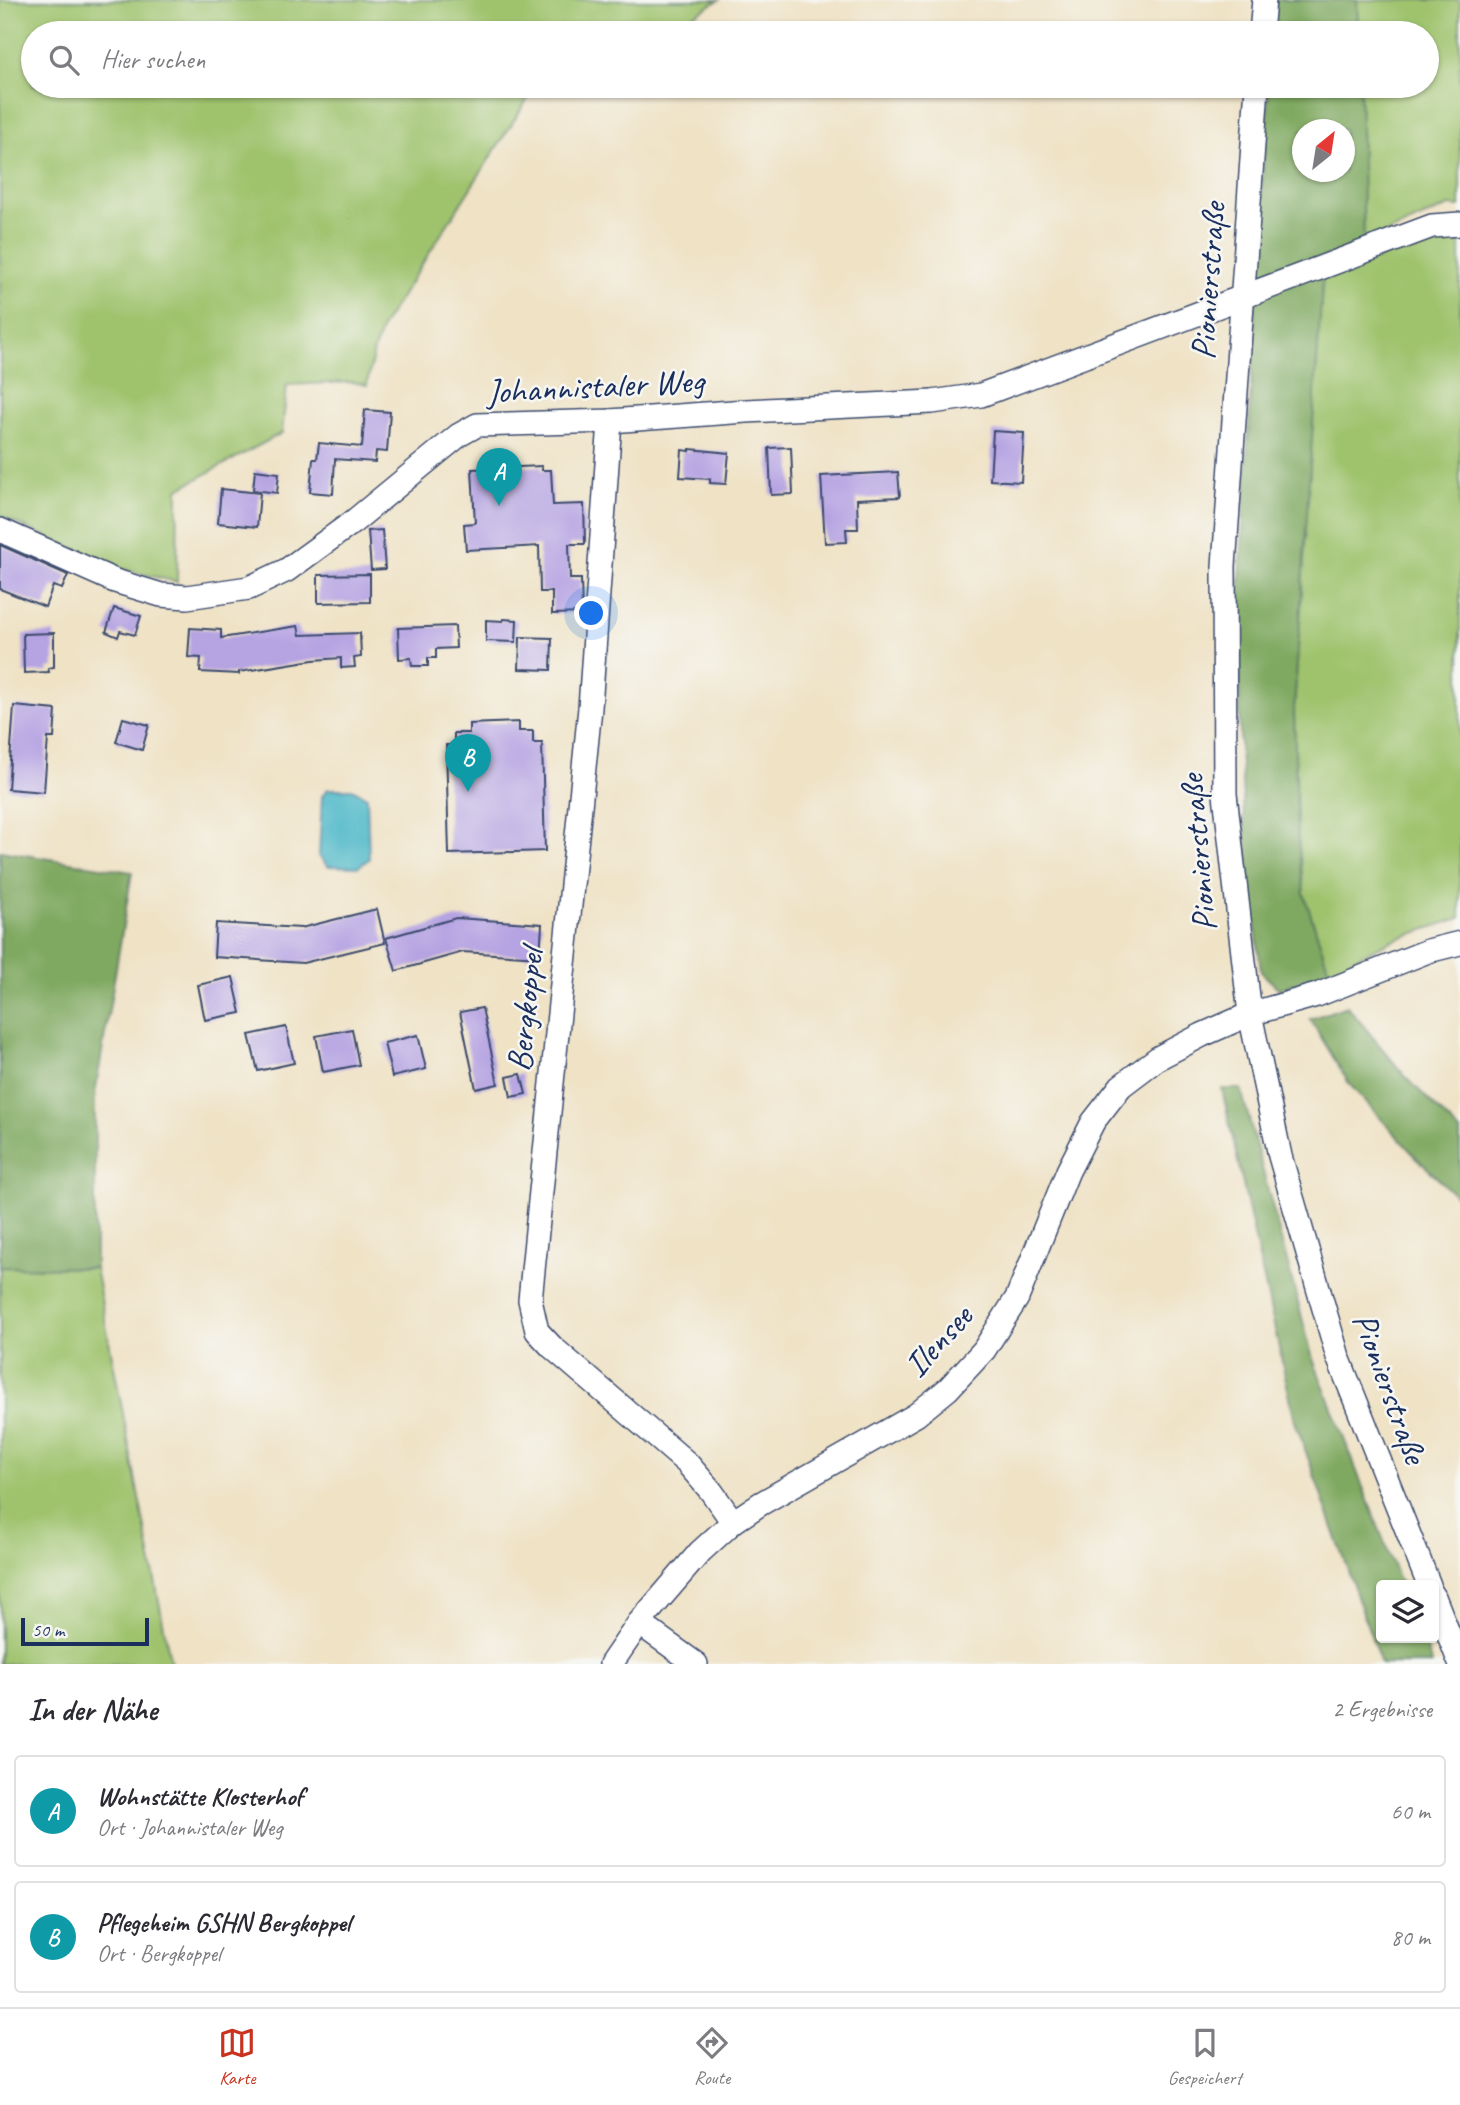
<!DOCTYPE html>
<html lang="de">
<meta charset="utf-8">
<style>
body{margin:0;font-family:Caveat,sans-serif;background:#f2f2f3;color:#2b2b33}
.controls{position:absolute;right:21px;bottom:21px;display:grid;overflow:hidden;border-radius:7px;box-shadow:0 2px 5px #0004}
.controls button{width:63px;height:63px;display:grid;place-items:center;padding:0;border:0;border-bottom:2px solid #e1e1e2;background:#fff;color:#2b2b33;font:35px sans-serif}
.compass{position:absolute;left:1292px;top:119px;width:63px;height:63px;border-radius:50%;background:#fff;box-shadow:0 2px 5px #0004;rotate:30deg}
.scale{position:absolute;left:21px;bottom:18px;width:128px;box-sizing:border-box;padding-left:7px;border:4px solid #1b2f5e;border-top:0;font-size:19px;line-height:24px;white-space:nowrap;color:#1b2f5e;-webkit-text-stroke:5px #f6f6f2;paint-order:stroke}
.you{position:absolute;left:592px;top:614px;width:24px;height:24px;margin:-18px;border:5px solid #fff;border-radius:50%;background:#1a73e8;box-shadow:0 0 0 10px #1a73e833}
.badge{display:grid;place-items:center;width:46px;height:46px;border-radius:50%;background:#c8321e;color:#fff;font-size:23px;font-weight:700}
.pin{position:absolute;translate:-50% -58px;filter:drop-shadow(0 2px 4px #0008)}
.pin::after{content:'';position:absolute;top:37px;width:24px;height:21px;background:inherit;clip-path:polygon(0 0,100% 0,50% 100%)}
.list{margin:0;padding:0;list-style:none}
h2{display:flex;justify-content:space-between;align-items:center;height:91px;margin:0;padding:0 28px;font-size:30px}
h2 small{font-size:23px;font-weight:400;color:#7c7c81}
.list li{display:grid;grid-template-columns:46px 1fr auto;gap:21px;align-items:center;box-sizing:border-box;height:112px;margin:0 14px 14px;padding:0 14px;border:2px solid #e1e1e2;border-radius:7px}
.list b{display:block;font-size:26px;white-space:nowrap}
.list p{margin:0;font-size:23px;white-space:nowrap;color:#7c7c81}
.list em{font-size:23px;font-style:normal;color:#7c7c81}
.icon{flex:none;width:38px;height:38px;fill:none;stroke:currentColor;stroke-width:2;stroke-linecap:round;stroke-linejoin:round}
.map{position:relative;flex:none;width:1460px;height:1664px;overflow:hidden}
.search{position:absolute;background:#fff;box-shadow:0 2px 5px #0004;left:21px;right:21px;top:21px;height:77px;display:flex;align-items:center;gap:18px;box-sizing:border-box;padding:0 24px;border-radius:38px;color:#7c7c81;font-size:26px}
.sheet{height:343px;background:#fff}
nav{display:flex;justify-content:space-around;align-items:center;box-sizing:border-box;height:98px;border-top:2px solid #e1e1e2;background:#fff;font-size:19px;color:#7c7c81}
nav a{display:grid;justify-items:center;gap:4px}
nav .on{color:#c8321e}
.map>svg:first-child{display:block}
.green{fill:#9fc36d;stroke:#5d7966;stroke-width:2}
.forest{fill:#7fa960;stroke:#4d6c5f;stroke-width:2;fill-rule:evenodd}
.water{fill:#4cb7c8;stroke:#347393;stroke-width:2}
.building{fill:#b5a3e2}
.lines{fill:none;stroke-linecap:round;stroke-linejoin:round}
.minor-casing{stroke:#3b4a6d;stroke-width:26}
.minor{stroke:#fff;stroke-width:23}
.labels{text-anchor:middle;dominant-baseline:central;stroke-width:5;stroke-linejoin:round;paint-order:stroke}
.street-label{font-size:35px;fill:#1b2f5e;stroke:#f6f6f2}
</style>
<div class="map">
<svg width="1460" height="1664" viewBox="0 0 1460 1664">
<rect width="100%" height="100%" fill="#f6f6f2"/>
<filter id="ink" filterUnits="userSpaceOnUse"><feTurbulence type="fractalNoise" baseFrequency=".0143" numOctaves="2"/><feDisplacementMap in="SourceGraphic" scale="14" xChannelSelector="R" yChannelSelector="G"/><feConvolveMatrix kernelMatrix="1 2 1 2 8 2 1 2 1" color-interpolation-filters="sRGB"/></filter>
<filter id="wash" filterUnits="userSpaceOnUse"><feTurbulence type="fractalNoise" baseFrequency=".00686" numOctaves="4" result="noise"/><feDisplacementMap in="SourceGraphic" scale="28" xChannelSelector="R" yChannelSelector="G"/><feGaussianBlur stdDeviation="1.57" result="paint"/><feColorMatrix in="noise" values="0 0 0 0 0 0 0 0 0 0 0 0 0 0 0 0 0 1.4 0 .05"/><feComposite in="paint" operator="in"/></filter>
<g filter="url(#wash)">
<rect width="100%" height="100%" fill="#efe2c5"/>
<g class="green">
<polygon points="0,0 719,0 670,29 653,33 33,33 33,86 536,86 383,325 374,350 367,385 352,382 287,385 282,433 178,489 177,582 117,568 0,516"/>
<polygon points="1357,0 1460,0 1460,207 1449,206 1364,243 1360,86 1427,86 1427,33 1358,33"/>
<polygon points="1460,235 1460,918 1393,940 1329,971 1304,894 1297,831 1294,709 1322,279 1433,238"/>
<polygon points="0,1267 95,1268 171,1664 0,1664"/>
</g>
<g class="forest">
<polygon points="1275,0 1357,0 1358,33 1272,33"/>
<path d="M 1269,86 L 1360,86 L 1364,243 L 1324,257 L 1294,709 L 1297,831 L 1304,894 L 1329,971 L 1279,989 L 1261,972 L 1245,836 L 1240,748 L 1239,596 L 1254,335 L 1256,271 ZM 1302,130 L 1344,130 L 1344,172 L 1302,172 Z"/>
<polygon points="0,851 132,872 95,1094 95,1268 0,1267"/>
<polygon points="1347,1006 1404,1075 1460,1132 1460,1200 1416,1157 1350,1085 1310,1019"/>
<polygon points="1222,1089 1241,1089 1313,1359 1401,1585 1381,1585 1381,1638 1422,1638 1432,1664 1381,1664 1295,1421"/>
</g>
<polygon class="water" points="328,789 352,789 367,797 369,859 358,867 328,866 319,856 322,796"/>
<g id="blocks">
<g class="building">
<polygon points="365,410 390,412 387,452 376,451 375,462 335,459 333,494 310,492 313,459 317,459 319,443 362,447"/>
<polygon points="993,431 1024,433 1021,482 990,480"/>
<polygon points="791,447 793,494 771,495 769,448"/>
<polygon points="690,449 729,453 726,484 710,483 710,479 680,477 682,450 690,451"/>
<polygon points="542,466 542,470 551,470 553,505 584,504 585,544 569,544 570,579 581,579 582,613 552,614 552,592 540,592 539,546 466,550 464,524 475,523 472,469"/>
<polygon points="255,470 279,473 277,493 253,490"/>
<polygon points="898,472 900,497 857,499 858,529 846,529 847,542 825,543 821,476"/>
<polygon points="221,489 260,493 257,527 218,523"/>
<polygon points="382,530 385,569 371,570 368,531"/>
<polygon points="0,545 68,575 62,589 53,586 45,607 0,589"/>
<polygon points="370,574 370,602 318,603 318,575"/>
<polygon points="114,608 141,616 135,635 120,631 118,637 106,632"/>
<polygon points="503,619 517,620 516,642 486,641 486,620 503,621"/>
<polygon points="298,626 300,635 360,633 361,657 354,658 355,667 341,668 341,658 313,660 239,672 239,674 200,672 201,658 188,657 190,628 221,630 221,638"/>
<polygon points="455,626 456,648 436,649 436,658 428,658 428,666 412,666 411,658 399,659 398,628"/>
<polygon points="54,633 54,667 48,668 49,672 24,673 23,634"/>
<polygon points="520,637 552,638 551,670 519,669"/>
<polygon points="14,706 56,710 54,738 48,738 44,792 8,789"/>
<polygon points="123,718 149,725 142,750 116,742"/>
<polygon points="519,722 519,731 533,731 533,743 542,743 545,851 449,854 446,745 454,745 454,733 469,733 469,724"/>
<polygon points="377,909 385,943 303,963 214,957 216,923 301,928"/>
<polygon points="456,918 542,924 540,957 463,952 396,971 386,938"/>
<polygon points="233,977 241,1013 205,1020 198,985"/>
<polygon points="482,1008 498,1084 476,1089 460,1012"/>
<polygon points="286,1027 294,1063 258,1071 249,1035"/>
<polygon points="352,1029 359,1065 323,1072 316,1036"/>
<polygon points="418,1035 426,1069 392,1077 384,1043"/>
<polygon points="521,1074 526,1094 511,1097 507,1077"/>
</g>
</g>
</g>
<g filter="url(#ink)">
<use href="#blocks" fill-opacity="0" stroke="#3b4a6d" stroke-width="2"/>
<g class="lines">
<g class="minor-casing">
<g id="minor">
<polyline points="1261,33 1264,0"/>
<polyline points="1257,86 1224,566 1225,794 1242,945 1250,1014 1280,1156 1338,1357 1429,1585"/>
<polyline points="610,421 590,708 530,1300 537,1331 552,1347 687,1463 711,1491 733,1522"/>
<polyline points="0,530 115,581 161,595 187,597 249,588 287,570 353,522 459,435 477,425 610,421 746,411 932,402 981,395 1432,226 1460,224"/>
<polyline points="1434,1597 1460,1663"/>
<polyline points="639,1623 696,1664"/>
<polyline points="611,1664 639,1623 700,1552 733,1522 760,1504 916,1415 948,1389 984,1350 1017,1298 1068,1171 1093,1122 1121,1086 1158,1058 1202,1035 1250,1014 1317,995 1428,951 1460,943"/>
</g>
</g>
<use href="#minor" class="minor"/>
</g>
</g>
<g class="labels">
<g class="street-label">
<text transform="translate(1208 281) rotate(-86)">Pionierstraße</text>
<text transform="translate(595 386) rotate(-3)">Johannistaler Weg</text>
<text transform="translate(1198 853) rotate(-95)">Pionierstraße</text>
<text transform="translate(525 1010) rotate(-84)">Bergkoppel</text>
<text transform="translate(938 1341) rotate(-48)">Ilensee</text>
<text transform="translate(1390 1388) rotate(70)">Pionierstraße</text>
</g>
</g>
</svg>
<div class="controls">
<button><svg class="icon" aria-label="layers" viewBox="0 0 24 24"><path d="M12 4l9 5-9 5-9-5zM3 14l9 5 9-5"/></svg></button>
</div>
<svg class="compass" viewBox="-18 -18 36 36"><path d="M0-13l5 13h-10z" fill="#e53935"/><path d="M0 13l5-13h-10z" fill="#7c7c81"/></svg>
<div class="scale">50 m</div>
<div class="you"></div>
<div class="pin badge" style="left:499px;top:506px;background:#0f9aa8">A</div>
<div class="pin badge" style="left:468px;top:792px;background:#0f9aa8">B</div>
<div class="search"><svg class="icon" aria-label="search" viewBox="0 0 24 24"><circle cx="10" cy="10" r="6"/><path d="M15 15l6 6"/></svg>Hier suchen</div>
</div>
<section class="sheet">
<h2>In der Nähe<small>2 Ergebnisse</small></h2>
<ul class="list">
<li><span class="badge" style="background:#0f9aa8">A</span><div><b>Wohnstätte Klosterhof</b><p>Ort · Johannistaler Weg</p></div><em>60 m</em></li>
<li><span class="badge" style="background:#0f9aa8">B</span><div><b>Pflegeheim GSHN Bergkoppel</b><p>Ort · Bergkoppel</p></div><em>80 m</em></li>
</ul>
</section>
<nav>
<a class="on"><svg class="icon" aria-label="map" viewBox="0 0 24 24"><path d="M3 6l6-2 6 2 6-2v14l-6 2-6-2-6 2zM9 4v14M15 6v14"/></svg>Karte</a>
<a><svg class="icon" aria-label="directions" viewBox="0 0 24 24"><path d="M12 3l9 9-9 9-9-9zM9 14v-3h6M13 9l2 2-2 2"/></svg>Route</a>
<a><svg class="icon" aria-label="saved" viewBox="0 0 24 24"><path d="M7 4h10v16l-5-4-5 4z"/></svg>Gespeichert</a>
</nav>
